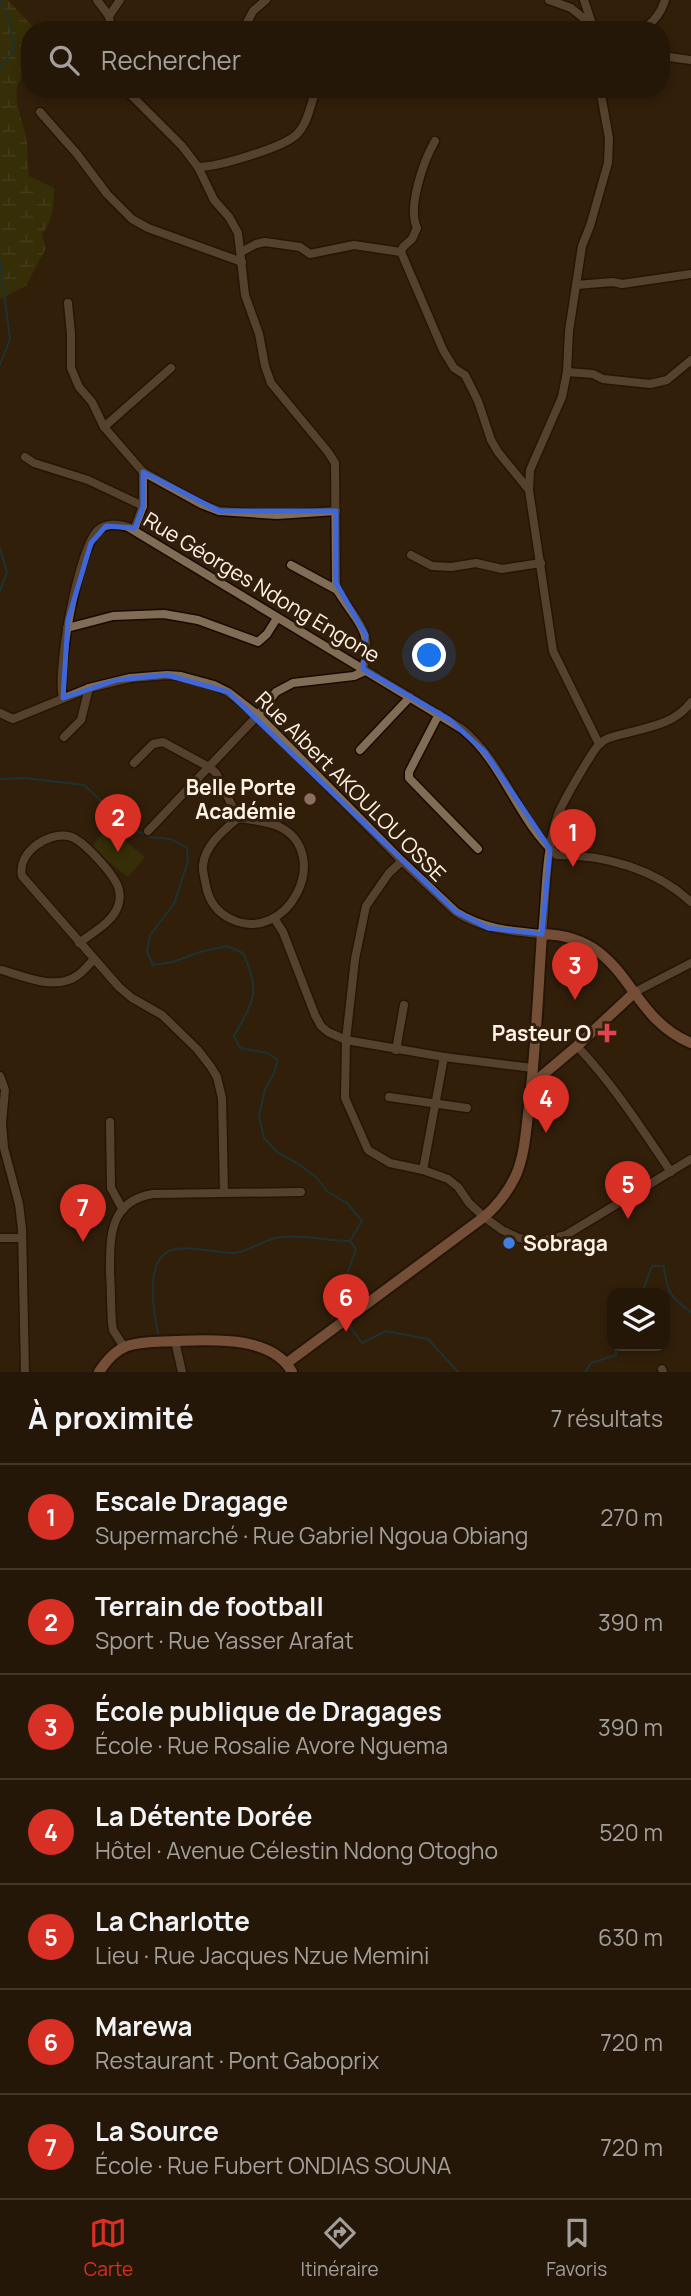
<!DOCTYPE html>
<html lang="fr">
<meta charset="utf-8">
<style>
body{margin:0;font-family:Manrope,sans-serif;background:#312416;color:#f1f3f6}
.controls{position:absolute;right:21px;bottom:21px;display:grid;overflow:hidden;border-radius:14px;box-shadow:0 4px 10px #0003}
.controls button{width:63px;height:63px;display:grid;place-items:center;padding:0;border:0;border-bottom:2px solid #423629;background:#251708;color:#f1f3f6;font:35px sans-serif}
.you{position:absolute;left:430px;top:656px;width:24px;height:24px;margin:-18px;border:5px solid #fff;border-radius:50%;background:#1a73e8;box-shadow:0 0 0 10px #1a73e833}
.badge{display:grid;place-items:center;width:46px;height:46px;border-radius:50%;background:#d93025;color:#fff;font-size:23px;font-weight:700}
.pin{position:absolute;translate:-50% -58px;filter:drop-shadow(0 2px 4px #0008)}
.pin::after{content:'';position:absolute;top:37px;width:24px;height:21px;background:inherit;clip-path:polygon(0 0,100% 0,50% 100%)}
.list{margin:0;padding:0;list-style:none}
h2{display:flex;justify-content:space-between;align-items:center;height:91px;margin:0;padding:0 28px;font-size:30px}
h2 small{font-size:23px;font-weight:400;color:#a39f9c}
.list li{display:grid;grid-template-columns:46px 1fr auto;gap:21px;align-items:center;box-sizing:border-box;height:105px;padding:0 28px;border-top:2px solid #423629}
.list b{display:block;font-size:26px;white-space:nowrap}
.list p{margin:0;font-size:23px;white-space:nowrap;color:#a39f9c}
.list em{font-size:23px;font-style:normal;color:#a39f9c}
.icon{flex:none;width:38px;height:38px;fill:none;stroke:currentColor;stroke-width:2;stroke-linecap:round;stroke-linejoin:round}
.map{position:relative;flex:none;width:691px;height:1372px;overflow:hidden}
.search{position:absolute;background:#251708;box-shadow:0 4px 10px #0003;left:21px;right:21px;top:21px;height:77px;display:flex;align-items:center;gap:18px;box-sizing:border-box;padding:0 24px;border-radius:28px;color:#a39f9c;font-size:26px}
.sheet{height:826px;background:#251708}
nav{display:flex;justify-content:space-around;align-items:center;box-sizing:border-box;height:98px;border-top:2px solid #423629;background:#251708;font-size:19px;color:#a39f9c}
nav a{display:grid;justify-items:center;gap:4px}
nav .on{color:#d93025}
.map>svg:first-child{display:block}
.wetland{fill:url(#wetland-marsh)}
.park{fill:#3c4004}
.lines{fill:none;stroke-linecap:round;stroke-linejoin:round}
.stream{stroke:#064b62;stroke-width:2}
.minor-casing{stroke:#180900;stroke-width:11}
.major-casing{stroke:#180900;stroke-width:14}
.minor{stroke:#816c56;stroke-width:8}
.major{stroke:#c8876d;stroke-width:10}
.marked{fill:none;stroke:#3f67da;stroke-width:5;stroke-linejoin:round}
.education-dot{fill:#8d6e63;stroke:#311f0b;stroke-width:2.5}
.health-dot{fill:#e0444e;stroke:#311f0b;stroke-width:2.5}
.shop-dot{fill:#3f7fe0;stroke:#311f0b;stroke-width:2.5}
.labels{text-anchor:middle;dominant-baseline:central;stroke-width:6;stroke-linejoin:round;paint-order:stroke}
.street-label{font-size:21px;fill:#fff3e6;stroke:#311f0b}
.poi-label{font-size:21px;font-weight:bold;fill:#fff3e6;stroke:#311f0b;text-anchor:end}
</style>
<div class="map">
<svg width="691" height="1372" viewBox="0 0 691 1372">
<defs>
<pattern id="wetland-marsh" width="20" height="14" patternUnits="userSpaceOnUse" patternTransform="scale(1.75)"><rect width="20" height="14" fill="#3c4004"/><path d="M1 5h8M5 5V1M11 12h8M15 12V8" fill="none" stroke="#595c29"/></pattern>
</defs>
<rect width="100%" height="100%" fill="#311f0b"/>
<path class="wetland" d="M 0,0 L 8,0 L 36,30 L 30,30 L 30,67 C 5,92 21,108 26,138 C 29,150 26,161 29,176 L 54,188 C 54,206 53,220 42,234 L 46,248 L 26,286 L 0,299 Z"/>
<polygon class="park" points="108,827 145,857 128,877 91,848"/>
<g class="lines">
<g class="stream">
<polyline points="0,1 7,14 15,48 0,68"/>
<polyline points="0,260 10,339 0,365"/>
<polyline points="0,548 7,573 0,591"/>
<path d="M 0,779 L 24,778 L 84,785 L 129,827 L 150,837 L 171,839 L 187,848 L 188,861 L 174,904 L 150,935 L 147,952 L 153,965 L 173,962 L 200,952 L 227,946 L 243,953 C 261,992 254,1000 234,1036 L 240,1048 L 267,1053 L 278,1060 L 273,1075 L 265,1089 L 259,1116 L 264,1138 L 277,1152 L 297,1163 L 316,1177 L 328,1192 L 347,1203 L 362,1221 L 350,1241 C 327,1241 303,1234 280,1237 C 264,1239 249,1252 234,1253 C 216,1253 187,1244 169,1251 C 144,1262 154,1316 159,1337"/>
<path d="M 642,1293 L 652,1266 L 664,1266 C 666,1291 671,1298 691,1312"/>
<polyline points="345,1315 339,1303 339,1295 356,1250 351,1242"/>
<polyline points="348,1324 362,1343 386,1331 428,1339 458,1372"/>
<polyline points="585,1372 591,1363 616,1355 616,1346"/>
</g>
<g class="minor-casing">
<g id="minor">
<polyline points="97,0 109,16 111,30"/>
<polyline points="549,0 571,8 592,25"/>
<polyline points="584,0 592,24"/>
<polyline points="109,16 120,0"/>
<polyline points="243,30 253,11 266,0"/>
<path d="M 642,30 C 653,22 661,14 665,0"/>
<polyline points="661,56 691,60"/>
<path d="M 119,89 L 131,95 L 182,146 L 198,167 L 214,200 L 229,217 L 238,233 L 245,295 L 259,334 L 265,366 L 271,383 L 328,452 L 335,463 L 336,583 L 337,590 C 356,622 374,629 363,669"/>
<polyline points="131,95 142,89"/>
<polyline points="40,112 77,154 107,194 132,219 148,228 242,262"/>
<path d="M 435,141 C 424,160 407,207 417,228 L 412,239 L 403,247 L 401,252 L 443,350 L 454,368 L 465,375 L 478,401 L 491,440 L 498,452 L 529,490"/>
<path d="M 198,167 C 217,167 282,148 296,135 C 308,124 311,103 316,89"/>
<polyline points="241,252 256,244 265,242 300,247 310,254 354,245 401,252"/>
<polyline points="576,285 613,282 622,284 691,274"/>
<polyline points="68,303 71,334 71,368 79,387 92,402 104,427 143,472 201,504 219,511 277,515 336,511"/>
<polyline points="567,372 593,374 603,379 650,384 667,380 691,360"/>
<polyline points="104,427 171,368"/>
<polyline points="25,457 34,463 88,480 143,506"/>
<polyline points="134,530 143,506 143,472"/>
<polyline points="411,555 432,566 451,567 476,563 502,569 541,563"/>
<polyline points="291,565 337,590"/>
<polyline points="67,628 113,616 164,614 198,620 258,642 267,634 277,618"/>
<path d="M 63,698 C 56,672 78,549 98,530 C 106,523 119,524 128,527 L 462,729 C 504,763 517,820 557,855 C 606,855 655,869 691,902"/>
<path d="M 0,713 L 13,719 L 89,688 L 130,678 L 167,675 L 181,676 L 214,685 L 228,692 L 258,715 L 402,861 L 456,912 C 483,929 510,931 542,934 C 546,897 545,853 557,817 C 564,799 575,782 585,765 C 592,755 597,742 609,738 C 638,728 672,728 691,702"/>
<polyline points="439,714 409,772 409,778 478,849"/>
<polyline points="64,737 81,720 89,688"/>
<polyline points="599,744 553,651 529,490 530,470 562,397 567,372 569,331 582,246 590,226 608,163 609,138 600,89"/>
<polyline points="360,750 410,697"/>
<polyline points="134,763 153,744 163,742 209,767 216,773 238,818"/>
<path d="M 238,818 C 251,820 267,821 280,827 C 334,855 287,946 231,919 C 216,912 209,901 206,886 C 205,879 202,871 203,865 C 205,845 224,830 238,818 Z"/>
<polyline points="148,831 258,715 276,692 293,683 354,676 365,671"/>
<polyline points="402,861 389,873 366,906 355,959 346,1040 345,1098 368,1150 390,1163 423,1170 448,1179 458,1187 469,1203 484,1217 502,1230 519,1238 538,1242 566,1235 691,1159"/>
<polyline points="274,918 283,932 315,1015 321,1026 328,1032 346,1040 444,1057 533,1068"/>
<path d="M 79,943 C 92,933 113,922 118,906 C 120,901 120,895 119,890 C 116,876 82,838 68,836 C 47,832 17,853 22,876 L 119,987 L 132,998 L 162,1015 L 197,1049 L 211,1067 L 217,1077 L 222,1098 L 224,1192"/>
<path d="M 2,970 C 25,977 57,991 78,975 C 84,971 89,964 94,959"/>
<polyline points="635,992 691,963"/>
<path d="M 577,1046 C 613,1084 642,1129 671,1172"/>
<polyline points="396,1050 404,1005"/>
<polyline points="0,1076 5,1090 2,1123 4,1148 19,1204 22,1229 25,1372"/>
<polyline points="389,1097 467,1108"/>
<polyline points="110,1122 111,1188 123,1210"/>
<polyline points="423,1170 444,1057"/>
<polyline points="0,1238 21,1238"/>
<polyline points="175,1341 182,1372"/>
<path d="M 124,1347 L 113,1330 L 112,1323 C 111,1306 111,1289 110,1272 C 110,1237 109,1201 153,1194 L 301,1192"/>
<polyline points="662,1369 663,1372"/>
</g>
</g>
<g class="major-casing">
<g id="major">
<polyline points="531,1085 577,1046 635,992"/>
<path d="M 287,1363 L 484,1217 C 498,1205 508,1192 516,1175 C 525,1154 526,1129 529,1106 C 536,1049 538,992 542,934 C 630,936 624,1016 691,1043"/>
<path d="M 99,1372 C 106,1361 114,1351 127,1346 C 142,1341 160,1342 176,1341 C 211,1340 272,1335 292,1372"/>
</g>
</g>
<use href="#minor" class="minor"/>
<use href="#major" class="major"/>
</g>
<path d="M0 0H691V1372H0ZM 143,472 L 219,511 L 336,511 L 336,583 L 366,635 L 363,669 L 450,720 L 485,752 L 550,849 L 542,934 L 488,928 L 456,912 L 228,692 L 167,675 L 117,680 L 63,698 L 68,620 L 91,543 L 106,526 L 135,528 L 143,506 Z" fill="#311f0b" fill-opacity=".55" fill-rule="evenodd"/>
<path class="marked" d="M 143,472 L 219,511 L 336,511 L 336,583 L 366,635 L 363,669 L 450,720 L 485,752 L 550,849 L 542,934 L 488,928 L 456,912 L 228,692 L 167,675 L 117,680 L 63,698 L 68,620 L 91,543 L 106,526 L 135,528 L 143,506 Z"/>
<circle class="education-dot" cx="310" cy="799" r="7"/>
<path class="health-dot" d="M603.5 1022.5h7v7h7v7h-7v7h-7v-7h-7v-7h7z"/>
<circle class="shop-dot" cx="509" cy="1243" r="7"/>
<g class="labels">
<g class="street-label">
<text transform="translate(262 587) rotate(31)">Rue Géorges Ndong Engone</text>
<text transform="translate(351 786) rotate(45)">Rue Albert AKOULOU OSSE</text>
</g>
<g class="poi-label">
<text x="296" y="787">Belle Porte<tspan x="296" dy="24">Académie</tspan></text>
<text x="591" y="1033">Pasteur O</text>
<text x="523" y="1243" text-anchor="start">Sobraga</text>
</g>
</g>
</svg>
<div class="controls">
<button><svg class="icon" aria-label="layers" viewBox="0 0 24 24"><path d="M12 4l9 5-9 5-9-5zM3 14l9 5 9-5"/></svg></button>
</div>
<div class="you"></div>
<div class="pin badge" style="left:573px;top:867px">1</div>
<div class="pin badge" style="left:118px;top:852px">2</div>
<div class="pin badge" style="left:575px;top:1000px">3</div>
<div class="pin badge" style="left:546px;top:1133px">4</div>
<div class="pin badge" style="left:628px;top:1219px">5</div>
<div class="pin badge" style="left:346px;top:1332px">6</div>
<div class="pin badge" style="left:83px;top:1242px">7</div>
<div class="search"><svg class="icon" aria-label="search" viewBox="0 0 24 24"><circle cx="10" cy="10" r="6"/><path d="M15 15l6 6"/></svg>Rechercher</div>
</div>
<section class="sheet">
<h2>À proximité<small>7 résultats</small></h2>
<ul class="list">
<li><span class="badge">1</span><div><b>Escale Dragage</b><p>Supermarché · Rue Gabriel Ngoua Obiang</p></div><em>270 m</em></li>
<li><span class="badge">2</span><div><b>Terrain de football</b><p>Sport · Rue Yasser Arafat</p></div><em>390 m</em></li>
<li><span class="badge">3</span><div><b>École publique de Dragages</b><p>École · Rue Rosalie Avore Nguema</p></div><em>390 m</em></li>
<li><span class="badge">4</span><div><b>La Détente Dorée</b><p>Hôtel · Avenue Célestin Ndong Otogho</p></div><em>520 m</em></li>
<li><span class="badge">5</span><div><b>La Charlotte</b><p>Lieu · Rue Jacques Nzue Memini</p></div><em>630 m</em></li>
<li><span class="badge">6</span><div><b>Marewa</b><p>Restaurant · Pont Gaboprix</p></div><em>720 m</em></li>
<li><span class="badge">7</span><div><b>La Source</b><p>École · Rue Fubert ONDIAS SOUNA</p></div><em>720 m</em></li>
</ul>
</section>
<nav>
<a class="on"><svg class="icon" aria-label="map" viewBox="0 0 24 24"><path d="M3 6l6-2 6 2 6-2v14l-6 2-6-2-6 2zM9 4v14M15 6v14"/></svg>Carte</a>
<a><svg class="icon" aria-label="directions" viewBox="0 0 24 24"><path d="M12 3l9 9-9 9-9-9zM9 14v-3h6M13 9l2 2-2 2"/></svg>Itinéraire</a>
<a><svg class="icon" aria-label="saved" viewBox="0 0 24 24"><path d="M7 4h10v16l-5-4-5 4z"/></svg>Favoris</a>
</nav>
